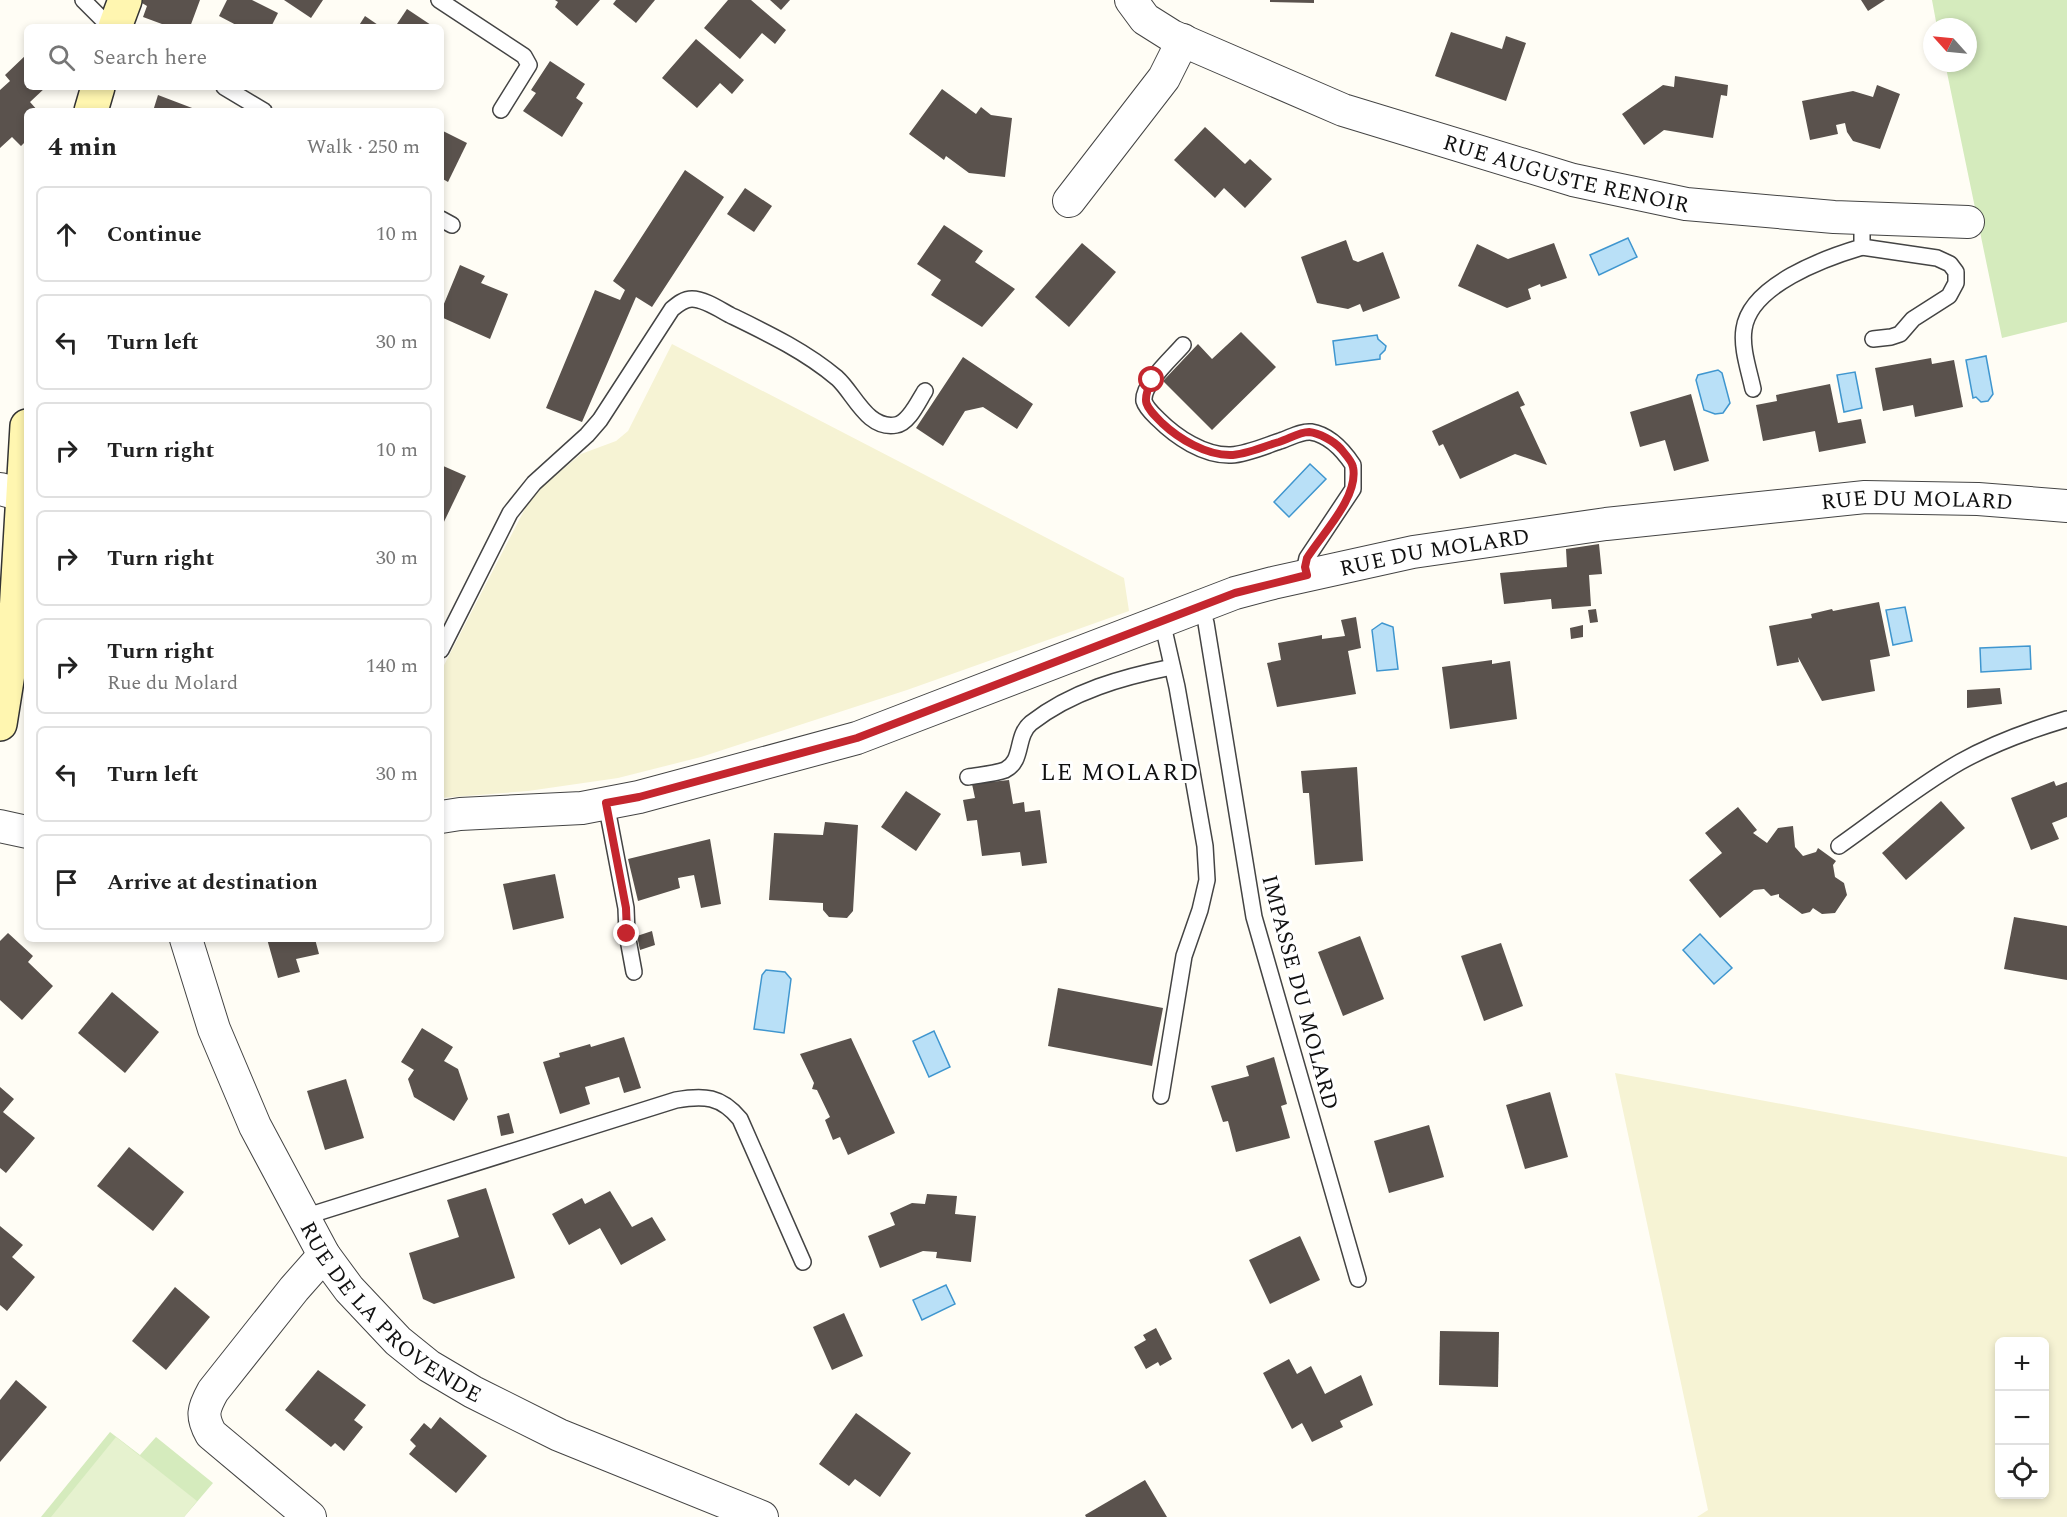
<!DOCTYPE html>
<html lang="en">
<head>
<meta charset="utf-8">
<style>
	body { margin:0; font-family:Spectral,serif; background:#f6f6f6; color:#222 }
	.controls { position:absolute; right:18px; bottom:18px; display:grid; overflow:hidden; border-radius:9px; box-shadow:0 3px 9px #0003 }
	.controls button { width:54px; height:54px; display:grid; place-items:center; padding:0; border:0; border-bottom:2px solid #e0e0e0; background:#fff; color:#222; font:30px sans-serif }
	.compass { position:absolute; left:1923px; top:18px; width:54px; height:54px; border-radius:50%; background:#fff; box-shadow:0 3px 9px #0003; rotate:297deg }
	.stop { position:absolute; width:18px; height:18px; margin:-14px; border:4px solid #c4262e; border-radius:50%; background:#fff }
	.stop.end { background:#c4262e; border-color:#fff; box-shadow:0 2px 6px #0008 }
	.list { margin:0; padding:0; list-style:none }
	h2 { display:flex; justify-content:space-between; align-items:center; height:78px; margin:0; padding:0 24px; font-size:26px }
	h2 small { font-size:20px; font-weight:400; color:#767676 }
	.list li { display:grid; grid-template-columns:39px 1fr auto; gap:18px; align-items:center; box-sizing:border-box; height:96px; margin:0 12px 12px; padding:0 12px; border:2px solid #e0e0e0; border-radius:9px }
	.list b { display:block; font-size:22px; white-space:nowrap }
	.list p { margin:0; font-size:20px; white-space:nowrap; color:#767676 }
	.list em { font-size:20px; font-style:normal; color:#767676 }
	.icon { flex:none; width:33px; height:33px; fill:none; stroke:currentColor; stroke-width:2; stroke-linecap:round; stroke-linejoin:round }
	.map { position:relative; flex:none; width:2067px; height:1517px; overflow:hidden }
	.search { position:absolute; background:#fff; box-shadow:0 3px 9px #0003; left:24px; top:24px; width:420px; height:66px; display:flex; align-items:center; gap:15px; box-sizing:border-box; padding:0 21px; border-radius:9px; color:#767676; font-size:22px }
	.panel { position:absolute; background:#fff; box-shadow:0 3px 9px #0003; left:24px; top:108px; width:420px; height:834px; border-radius:9px }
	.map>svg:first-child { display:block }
</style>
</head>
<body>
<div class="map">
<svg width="2067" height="1517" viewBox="0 0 2067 1517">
	<rect width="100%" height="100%" fill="#fffdf5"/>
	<!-- farmland -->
	<g fill="#f6f3d4" fill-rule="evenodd">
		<polygon points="672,344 1124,578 1129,611 907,690 701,757 618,778 528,791 441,798 441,671 532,495 581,454 616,441 628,431"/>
		<path d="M1615 1073 2067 1157V1517H1697L1708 1510ZM2000 1342H2044V1494H2000Z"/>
	</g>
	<!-- green -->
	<g fill="#d5ebbd">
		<polygon points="1932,0 2067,0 2067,322 2002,338 1945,63 1968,63 1968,27 1937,27"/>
		<polygon points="110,1432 140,1455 156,1437 213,1483 184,1517 41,1517"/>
	</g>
	<!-- pitch -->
	<polygon fill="#e6f2cf" points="116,1437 197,1501 184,1517 51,1517"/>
	<!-- water -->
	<g fill="#b9e0f7" stroke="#3f96cf" stroke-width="1.5">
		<polygon points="1628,238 1637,257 1599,275 1590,255"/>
		<polygon points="1377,335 1378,339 1386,346 1385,350 1380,355 1380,359 1336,365 1333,341"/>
		<polygon points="1986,356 1993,394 1988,401 1981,402 1976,397 1973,398 1966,360"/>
		<polygon points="1718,370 1722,373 1730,403 1723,413 1715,414 1704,410 1696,380 1698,375"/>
		<polygon points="1855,372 1862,408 1844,412 1837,375"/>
		<polygon points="1310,464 1326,479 1289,517 1274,502"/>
		<polygon points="1905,607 1912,641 1893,645 1886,610"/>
		<polygon points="1382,623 1393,627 1398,669 1377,671 1372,630"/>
		<polygon points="2030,646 2031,669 1981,672 1980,648"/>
		<polygon points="1700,934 1732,968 1714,984 1683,950"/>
		<polygon points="766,970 785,972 791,979 784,1033 754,1029 762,975"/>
		<polygon points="934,1031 950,1067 929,1077 913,1041"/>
		<polygon points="946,1285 955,1304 922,1320 913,1300"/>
	</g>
	<!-- building -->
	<g fill="#5a524d">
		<polygon points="143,0 200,0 190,27 170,27 143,17 147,6 142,3"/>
		<polygon points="227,0 252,0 278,13 271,27 240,27 219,16"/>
		<polygon points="284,0 323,0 311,18"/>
		<polygon points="555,0 600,0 577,26 555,7 558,2"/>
		<polygon points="616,0 655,0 636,23 613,4"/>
		<polygon points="728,0 751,0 786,30 775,44 762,33 740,59 704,28"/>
		<polygon points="770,0 790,0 781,10"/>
		<polygon points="1270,0 1314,0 1314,3 1270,2"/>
		<polygon points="1861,0 1885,0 1868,11"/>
		<polygon points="407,9 434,27 395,27"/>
		<polygon points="365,16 381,27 358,27"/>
		<polygon points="1451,32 1502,49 1506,36 1526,43 1506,101 1435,76"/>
		<polygon points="696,39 744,80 732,94 720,83 697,108 662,78"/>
		<polygon points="27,54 27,87 46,87 30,102 38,111 27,111 27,140 21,146 12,137 0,148 0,90 10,81 5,75"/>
		<polygon points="550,61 585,84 576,98 583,103 562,137 523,111 536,93 531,90"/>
		<polygon points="1675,76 1728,85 1727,96 1721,95 1713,138 1664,130 1644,145 1622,114 1663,85 1674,87"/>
		<polygon points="1877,85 1900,94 1880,149 1853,141 1847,132 1845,123 1836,125 1838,134 1810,140 1802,101 1853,91 1873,97"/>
		<polygon points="942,89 976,114 981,107 991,115 1012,118 1005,177 969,173 946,156 944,160 909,134"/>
		<polygon points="158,95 200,111 153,111"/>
		<polygon points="1205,127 1245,164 1250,159 1272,179 1245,208 1224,188 1215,198 1174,160"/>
		<polygon points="441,130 467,143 448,182 441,178"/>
		<polygon points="685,170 724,197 652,307 636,297 582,422 546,408 595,290 620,300 625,290 613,281"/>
		<polygon points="745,188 772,206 754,232 727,214"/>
		<polygon points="944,225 983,251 975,262 1015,289 982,327 931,295 941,280 917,264"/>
		<polygon points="1346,240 1353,260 1358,262 1383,252 1400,298 1363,312 1360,304 1348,309 1317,303 1301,257"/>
		<polygon points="1082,243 1116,272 1069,327 1035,297"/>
		<polygon points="1554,243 1567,278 1541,287 1540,284 1528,289 1531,299 1507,308 1458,286 1477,244 1508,259"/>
		<polygon points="460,265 485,276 481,283 508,294 490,339 441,317 441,311"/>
		<polygon points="1241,332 1276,367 1212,430 1163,381 1198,344 1212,359"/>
		<polygon points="963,357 1033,404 1017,429 983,407 965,411 943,446 916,428"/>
		<polygon points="1931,358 1932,364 1954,360 1963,407 1915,417 1913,405 1883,411 1875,368"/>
		<polygon points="1830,384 1838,423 1861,419 1866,443 1819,452 1815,431 1763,441 1756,405 1777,401 1776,395"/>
		<polygon points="1518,391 1525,405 1520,407 1547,465 1515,454 1460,479 1443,444 1439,446 1432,431"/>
		<polygon points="1691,394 1709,461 1674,471 1665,440 1640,447 1630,412"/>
		<polygon points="441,465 466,476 441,528"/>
		<polygon points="1599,544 1602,574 1589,575 1591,606 1552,609 1551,599 1504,604 1500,573 1567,567 1566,549"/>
		<polygon points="1879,602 1890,656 1870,660 1875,691 1822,701 1798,657 1799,662 1777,666 1769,626 1812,618 1811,614 1832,609 1833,611"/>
		<polygon points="1596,609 1598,622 1590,623 1588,610"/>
		<polygon points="1356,617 1361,648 1348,651 1356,694 1277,707 1267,663 1281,660 1278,643 1322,635 1322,639 1345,636 1341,620"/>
		<polygon points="1583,625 1583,637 1571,639 1570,628"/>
		<polygon points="1492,660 1492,664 1510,661 1517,719 1450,729 1442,667"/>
		<polygon points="2000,688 2002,704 1967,708 1967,690"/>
		<polygon points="1357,767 1363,861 1315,865 1309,793 1303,793 1301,771"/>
		<polygon points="1009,780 1013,804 1024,802 1025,812 1040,810 1047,863 1022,866 1020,852 982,856 977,820 967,821 963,800 975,798 972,784"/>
		<polygon points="2054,781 2056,786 2067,782 2067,817 2052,823 2059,839 2031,850 2011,798"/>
		<polygon points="906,791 941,814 916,851 881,827"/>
		<polygon points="1941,801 1965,828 1906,880 1882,853"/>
		<polygon points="1738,807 1757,830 1753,833 1767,843 1778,828 1793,826 1795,847 1803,856 1816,852 1818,848 1836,861 1833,865 1835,877 1844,883 1847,895 1835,913 1822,914 1813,908 1810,912 1802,914 1779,897 1779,894 1771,896 1764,889 1754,890 1720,918 1689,880 1722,853 1705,833"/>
		<polygon points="825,822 858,825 853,911 847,918 829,917 823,910 823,903 769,900 774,833 823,835"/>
		<polygon points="710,839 721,904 701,908 694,875 678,878 680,888 638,901 628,859"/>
		<polygon points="555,874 564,918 513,930 503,884"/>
		<polygon points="2014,917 2067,926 2067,980 2004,969"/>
		<polygon points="652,931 655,945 640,950 637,936"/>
		<polygon points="8,933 33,956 28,962 53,986 22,1020 0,1000 0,941"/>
		<polygon points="1360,936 1384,999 1343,1016 1318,952"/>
		<polygon points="267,939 315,939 319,954 296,959 300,972 278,978"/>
		<polygon points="1501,943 1523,1006 1484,1021 1461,956"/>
		<polygon points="1058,988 1163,1008 1152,1066 1048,1046"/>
		<polygon points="112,992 159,1032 125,1073 78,1033"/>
		<polygon points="422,1028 453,1047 444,1061 458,1069 468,1099 454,1121 414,1097 408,1079 414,1070 401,1062"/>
		<polygon points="624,1037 641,1088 624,1093 619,1077 585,1087 590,1104 560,1114 543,1062 560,1057 559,1053 590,1044 591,1047"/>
		<polygon points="851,1038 895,1133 848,1155 840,1137 833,1140 825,1120 830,1117 817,1090 812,1089 814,1083 800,1054"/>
		<polygon points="1274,1057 1287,1104 1281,1106 1290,1138 1236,1152 1228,1121 1223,1122 1211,1086 1249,1076 1246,1066"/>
		<polygon points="346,1079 364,1138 325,1150 307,1091"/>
		<polygon points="0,1087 14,1099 3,1112 35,1138 6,1173 0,1168"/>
		<polygon points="1550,1092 1568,1157 1525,1169 1506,1105"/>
		<polygon points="509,1113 514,1133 501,1136 497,1116"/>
		<polygon points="1429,1125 1444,1177 1389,1193 1374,1141"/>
		<polygon points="129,1147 184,1192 153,1231 97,1186"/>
		<polygon points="486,1188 515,1278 434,1304 423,1299 409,1253 459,1237 447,1200"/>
		<polygon points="610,1191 632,1227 652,1217 666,1240 621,1265 600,1228 569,1245 552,1214 582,1198 585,1204"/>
		<polygon points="927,1194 957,1196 955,1214 976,1216 971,1262 936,1258 937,1252 923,1251 880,1268 868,1236 895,1225 890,1213 912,1203 925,1204"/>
		<polygon points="0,1226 23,1245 12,1257 35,1277 7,1311 0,1305"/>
		<polygon points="1300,1236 1320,1280 1270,1304 1249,1260"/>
		<polygon points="175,1287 210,1317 166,1370 132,1341"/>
		<polygon points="844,1313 863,1356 832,1370 813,1327"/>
		<polygon points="1156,1328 1172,1359 1160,1366 1158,1362 1146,1369 1134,1347 1146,1340 1143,1335"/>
		<polygon points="1440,1331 1499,1332 1498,1387 1439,1385"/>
		<polygon points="1289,1359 1297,1374 1311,1366 1325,1394 1361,1375 1373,1405 1340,1421 1343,1427 1312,1442 1302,1423 1292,1429 1263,1373"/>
		<polygon points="318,1370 366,1405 354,1420 363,1427 344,1451 335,1443 331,1447 285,1410"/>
		<polygon points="16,1380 47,1407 0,1462 0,1400"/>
		<polygon points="856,1413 911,1453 880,1497 855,1479 849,1486 819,1464"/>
		<polygon points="440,1417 487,1456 456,1493 409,1454 416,1446 410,1440 424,1423 431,1429"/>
		<polygon points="1145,1480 1167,1517 1086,1517 1085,1515"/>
	</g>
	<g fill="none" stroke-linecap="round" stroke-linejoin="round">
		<!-- lane casing -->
		<g stroke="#444" stroke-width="18">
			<g id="lane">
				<polyline points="83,0 104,21 119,27"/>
				<polyline points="439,0 524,56 529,65 501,110"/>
				<polyline points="224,87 264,111"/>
				<polyline points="441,219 452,225"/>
				<polyline points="1862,247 1937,258 1950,264 1956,272 1956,283 1949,296 1913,319 1900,334 1891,337 1873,339"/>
				<path d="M1183 345C1173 357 1142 384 1144 401 1146 408 1153 414 1158 419 1176 437 1204 456 1231 455 1247 454 1265 446 1280 441 1290 438 1300 431 1311 432 1330 435 1343 450 1353 465V489L1307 558 1305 567 1307 575"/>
				<path d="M1753 389C1749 370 1741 348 1744 329 1750 285 1825 258 1862 247V218"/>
				<polyline points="1201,606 1206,623 1254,917 1358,1279"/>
				<path d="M441 650 510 513 534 483 587 435 600 420 672 309C678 304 684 299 692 299 704 299 719 309 730 315 767 333 805 351 837 378 854 393 867 430 896 425 909 423 918 402 925 391"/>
				<path d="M968 777C979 775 994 774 1005 770 1024 761 1015 736 1031 723 1072 691 1123 677 1172 667"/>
				<polyline points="606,803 626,908 627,934 634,972"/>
				<path d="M1839 846C1879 818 1918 786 1960 762 1994 743 2030 730 2067 719"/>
				<polyline points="1161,1096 1184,956 1200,910 1207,880 1205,846 1177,687 1162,621"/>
				<path d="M304 1217 676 1100C704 1095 721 1096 740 1119L803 1262"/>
			</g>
		</g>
		<!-- street casing -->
		<g stroke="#444" stroke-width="34">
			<g id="street">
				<path id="s1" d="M1131 0 1145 19 1172 36 1343 110 1573 180 1686 204 1834 217 1968 222"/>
				<polyline points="1069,201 1164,78 1183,40"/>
				<polyline points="0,489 22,495"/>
				<path id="s2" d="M441 817 460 814 582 808 639 797 857 738 1235 593 1273 583 1413 552 1606 524 1865 497 1978 499 2067 506"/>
				<polyline points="0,826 27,832"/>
				<path id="s3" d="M186 939 214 1029 255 1126 324 1255 349 1289 398 1341 429 1366 473 1392 559 1435 762 1517"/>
				<path d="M310 1517 211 1434C201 1416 203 1409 213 1391L294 1289 324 1255"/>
			</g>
		</g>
		<!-- secondary casing -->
		<g stroke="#333" stroke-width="36">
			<g id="secondary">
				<polyline points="115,27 125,0"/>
				<polyline points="91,111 98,87"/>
				<polyline points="0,724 15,630 27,426"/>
			</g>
		</g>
		<!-- lane -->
		<use href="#lane" stroke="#fff" stroke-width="15"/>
		<!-- street -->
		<use href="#street" stroke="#fff" stroke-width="32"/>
		<!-- secondary -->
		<use href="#secondary" stroke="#fff6b0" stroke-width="33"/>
	</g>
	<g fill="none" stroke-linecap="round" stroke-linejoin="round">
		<!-- route -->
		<path stroke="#c4262e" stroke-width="8" d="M627 934 626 908 606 803 639 797 857 738 1235 593 1307 575 1305 567 1307 558C1322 534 1359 497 1353 467 1352 461 1345 454 1341 449 1334 441 1319 433 1309 432 1299 432 1289 439 1279 442 1264 446 1246 455 1230 455 1206 455 1179 439 1162 423 1145 406 1141 402 1152 380"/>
	</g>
	<g text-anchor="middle" stroke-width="6" stroke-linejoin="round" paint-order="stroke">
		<!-- street labels -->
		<g font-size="22" fill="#111" stroke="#fff">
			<text dy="8" stroke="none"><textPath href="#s1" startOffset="474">RUE AUGUSTE RENOIR</textPath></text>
			<text dy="8" stroke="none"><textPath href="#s2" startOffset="1520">RUE DU MOLARD</textPath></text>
			<text dy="8" stroke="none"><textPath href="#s2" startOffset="1034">RUE DU MOLARD</textPath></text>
			<text transform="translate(1301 992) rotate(75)" y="8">IMPASSE DU MOLARD</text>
			<text dy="8" stroke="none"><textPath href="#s3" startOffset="434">RUE DE LA PROVENDE</textPath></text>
		</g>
		<!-- neighbourhood labels -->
		<g font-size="24" letter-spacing="1.5" fill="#111" stroke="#fff">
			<text x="1120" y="780">LE MOLARD</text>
		</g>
	</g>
</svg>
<div class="controls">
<button>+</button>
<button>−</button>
<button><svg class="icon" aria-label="locate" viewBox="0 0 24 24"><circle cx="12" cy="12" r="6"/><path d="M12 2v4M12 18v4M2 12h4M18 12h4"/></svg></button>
</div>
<svg class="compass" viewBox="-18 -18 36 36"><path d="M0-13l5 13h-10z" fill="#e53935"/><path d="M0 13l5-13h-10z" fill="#767676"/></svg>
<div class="stop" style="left:1152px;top:380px"></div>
<div class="stop end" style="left:627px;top:934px"></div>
<div class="search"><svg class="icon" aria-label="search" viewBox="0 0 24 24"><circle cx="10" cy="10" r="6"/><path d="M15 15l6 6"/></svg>Search here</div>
<section class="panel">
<h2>4 min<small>Walk · 250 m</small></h2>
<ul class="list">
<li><svg class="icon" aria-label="ahead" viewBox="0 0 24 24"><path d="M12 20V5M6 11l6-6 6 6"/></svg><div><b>Continue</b></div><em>10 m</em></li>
<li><svg class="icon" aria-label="left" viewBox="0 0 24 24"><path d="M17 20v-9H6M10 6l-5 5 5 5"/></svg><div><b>Turn left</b></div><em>30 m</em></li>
<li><svg class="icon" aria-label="right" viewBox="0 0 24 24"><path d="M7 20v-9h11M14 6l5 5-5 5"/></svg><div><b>Turn right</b></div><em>10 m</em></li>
<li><svg class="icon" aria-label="right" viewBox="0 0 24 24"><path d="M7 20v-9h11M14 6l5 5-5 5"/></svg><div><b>Turn right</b></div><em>30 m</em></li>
<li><svg class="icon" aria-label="right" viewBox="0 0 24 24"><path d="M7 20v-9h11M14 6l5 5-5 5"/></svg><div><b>Turn right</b><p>Rue du Molard</p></div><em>140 m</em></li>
<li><svg class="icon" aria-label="left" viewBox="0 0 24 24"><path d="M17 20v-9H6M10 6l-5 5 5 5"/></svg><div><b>Turn left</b></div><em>30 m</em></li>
<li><svg class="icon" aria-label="arrive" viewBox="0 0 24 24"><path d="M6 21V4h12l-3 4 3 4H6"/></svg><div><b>Arrive at destination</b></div></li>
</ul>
</section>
</div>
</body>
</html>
